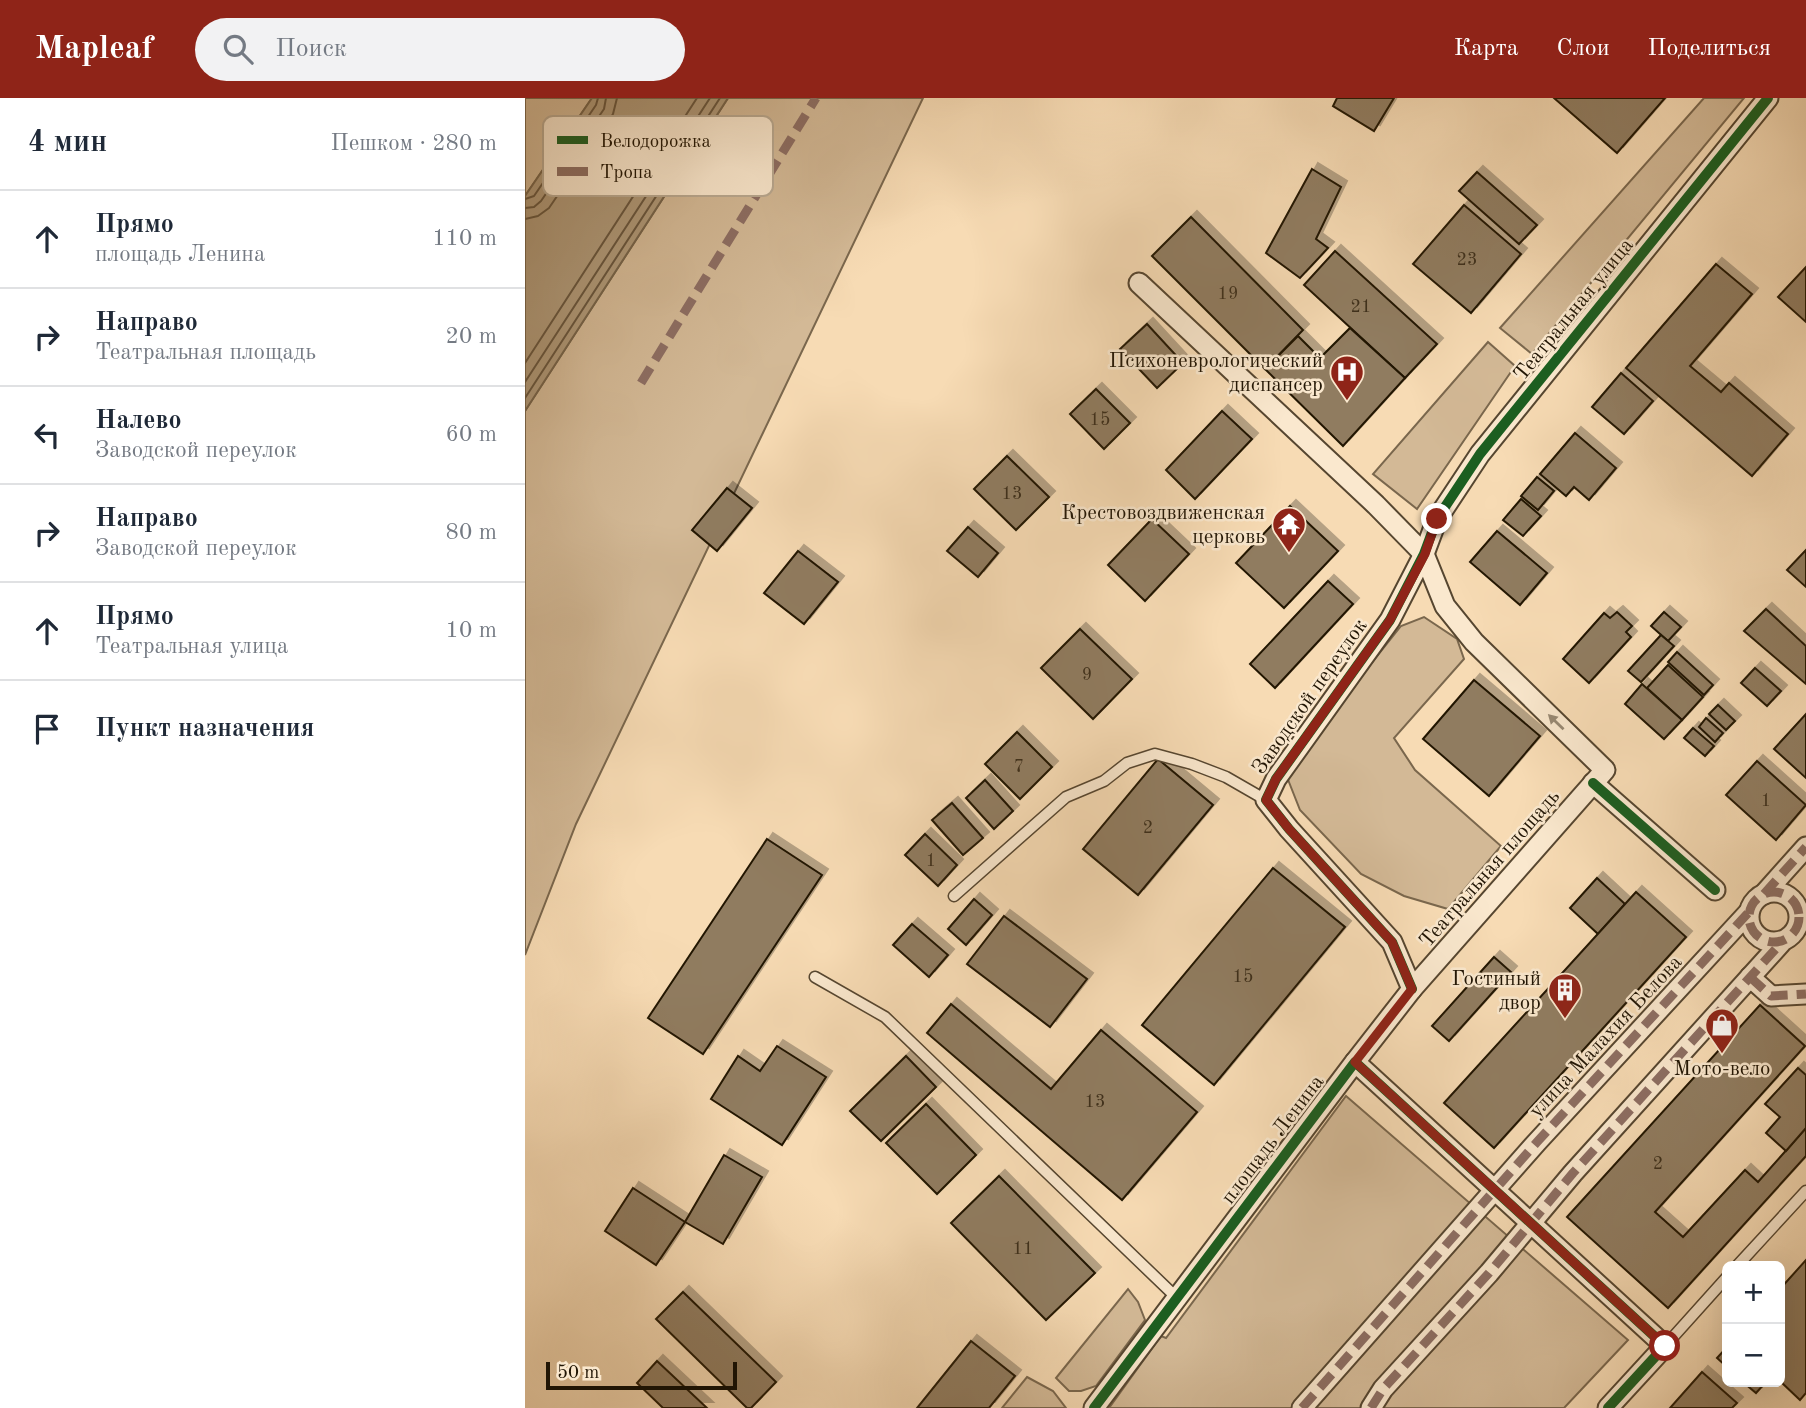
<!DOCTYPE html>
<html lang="ru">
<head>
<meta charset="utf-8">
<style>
	body { margin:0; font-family:"Old Standard TT",serif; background:#f2f2f3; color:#1f2937 }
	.controls { position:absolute; right:21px; bottom:21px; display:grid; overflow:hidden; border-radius:10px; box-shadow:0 7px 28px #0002 }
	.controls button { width:63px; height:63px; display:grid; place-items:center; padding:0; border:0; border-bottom:2px solid #e0e1e3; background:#fff; color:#1f2937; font:35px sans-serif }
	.scale { position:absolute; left:21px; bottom:18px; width:191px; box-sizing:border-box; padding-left:7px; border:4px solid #211504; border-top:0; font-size:19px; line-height:24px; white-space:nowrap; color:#211504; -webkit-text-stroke:5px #fae8ce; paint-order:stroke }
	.stop { position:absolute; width:21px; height:21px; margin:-16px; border:5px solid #8f2418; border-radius:50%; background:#fff }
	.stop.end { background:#8f2418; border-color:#fff; box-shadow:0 2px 7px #0008 }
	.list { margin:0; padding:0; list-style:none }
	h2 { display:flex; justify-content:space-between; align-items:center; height:91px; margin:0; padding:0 28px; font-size:30px }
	h2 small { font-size:23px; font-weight:400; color:#747a83 }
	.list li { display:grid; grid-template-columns:46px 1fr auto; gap:21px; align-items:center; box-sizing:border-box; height:98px; padding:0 28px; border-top:2px solid #e0e1e3 }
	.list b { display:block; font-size:26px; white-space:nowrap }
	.list p { margin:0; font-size:23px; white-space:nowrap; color:#747a83 }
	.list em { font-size:23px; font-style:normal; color:#747a83 }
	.icon { flex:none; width:38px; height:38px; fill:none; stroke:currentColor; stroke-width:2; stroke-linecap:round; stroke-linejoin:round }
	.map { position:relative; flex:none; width:1281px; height:1310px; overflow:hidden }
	header { display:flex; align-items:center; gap:42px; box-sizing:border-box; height:98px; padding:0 35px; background:#8f2418; color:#fff }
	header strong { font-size:33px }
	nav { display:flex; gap:38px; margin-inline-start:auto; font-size:24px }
	.search { width:490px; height:63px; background:#f2f2f3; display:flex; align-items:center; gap:18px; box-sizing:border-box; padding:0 24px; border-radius:38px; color:#747a83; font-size:26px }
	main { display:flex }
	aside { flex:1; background:#fff }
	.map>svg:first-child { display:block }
</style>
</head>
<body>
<header>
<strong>Mapleaf</strong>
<div class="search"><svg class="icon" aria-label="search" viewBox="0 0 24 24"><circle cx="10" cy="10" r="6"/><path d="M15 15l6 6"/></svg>Поиск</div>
<nav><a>Карта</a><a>Слои</a><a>Поделиться</a></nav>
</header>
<main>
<aside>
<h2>4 мин<small>Пешком · 280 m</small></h2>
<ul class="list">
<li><svg class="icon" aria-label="ahead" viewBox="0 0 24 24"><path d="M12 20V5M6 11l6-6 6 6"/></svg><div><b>Прямо</b><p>площадь Ленина</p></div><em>110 m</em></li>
<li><svg class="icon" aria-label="right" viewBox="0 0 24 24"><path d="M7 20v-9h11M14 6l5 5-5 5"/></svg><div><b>Направо</b><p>Театральная площадь</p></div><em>20 m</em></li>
<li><svg class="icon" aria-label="left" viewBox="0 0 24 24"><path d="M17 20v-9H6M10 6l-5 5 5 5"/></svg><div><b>Налево</b><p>Заводской переулок</p></div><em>60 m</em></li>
<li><svg class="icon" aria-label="right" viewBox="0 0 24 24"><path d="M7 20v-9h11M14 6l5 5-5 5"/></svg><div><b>Направо</b><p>Заводской переулок</p></div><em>80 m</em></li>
<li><svg class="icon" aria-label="ahead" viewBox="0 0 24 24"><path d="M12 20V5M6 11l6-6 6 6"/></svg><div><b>Прямо</b><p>Театральная улица</p></div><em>10 m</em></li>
<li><svg class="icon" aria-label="arrive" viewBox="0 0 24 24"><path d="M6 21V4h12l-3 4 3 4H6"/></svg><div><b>Пункт назначения</b></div></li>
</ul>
</aside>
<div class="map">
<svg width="1281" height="1310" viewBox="0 0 1281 1310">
	<defs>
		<filter id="shadow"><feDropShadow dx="6" dy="-6" stdDeviation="0" flood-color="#0004"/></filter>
	</defs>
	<rect width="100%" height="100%" fill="#f7dbb4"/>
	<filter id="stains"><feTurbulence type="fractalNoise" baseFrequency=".00286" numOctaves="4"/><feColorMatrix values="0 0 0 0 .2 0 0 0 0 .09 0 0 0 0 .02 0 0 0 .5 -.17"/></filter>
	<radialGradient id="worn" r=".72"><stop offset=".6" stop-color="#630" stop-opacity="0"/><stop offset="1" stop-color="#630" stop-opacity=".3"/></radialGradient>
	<!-- green -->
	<g fill="#d3b996" stroke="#7a674d" stroke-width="2">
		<polygon points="0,0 67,0 0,98"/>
		<polygon points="203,0 398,0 51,726 0,857 0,313"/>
		<polygon points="1179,0 1219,0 1007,256 975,230"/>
		<polygon points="963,244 990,268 892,411 848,376"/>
		<polygon points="899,519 932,541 939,561 869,640 890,672 976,748 923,811 879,798 836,776 775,712 760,674 876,528"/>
		<polygon points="821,998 1103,1242 1039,1310 584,1310 636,1238 641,1240"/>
		<polygon points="603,1191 613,1204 620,1222 571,1288 556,1293 544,1293 531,1280"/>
		<polygon points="502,1279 528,1293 541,1310 477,1310"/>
	</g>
	<!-- water -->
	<polygon fill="#ae9878" stroke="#76644a" stroke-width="2" points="67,0 203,0 0,313 0,98"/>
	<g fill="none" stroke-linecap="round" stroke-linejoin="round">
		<!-- shore -->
		<g stroke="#68563e" stroke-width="2">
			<polyline points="0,101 9,98 71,7 73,0"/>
			<polyline points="0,110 9,109 16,103 79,11 81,0"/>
			<polyline points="0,121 13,118 24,110 88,16 92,0"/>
			<polyline points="0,265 172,0"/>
			<polyline points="0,284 185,0"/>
			<polyline points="0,300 195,0"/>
		</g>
	</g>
	<!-- building -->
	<g fill="#907c60" stroke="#211504" stroke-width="2" filter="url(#shadow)">
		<polygon points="812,0 869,0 849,33 808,8"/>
		<polygon points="1029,0 1140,0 1092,55"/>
		<polygon points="787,71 816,89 791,141 803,150 775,180 741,155"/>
		<polygon points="952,74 1012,127 994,146 934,93"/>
		<polygon points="939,107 996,156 946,215 888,166"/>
		<polygon points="666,119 778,232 740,271 627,158"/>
		<polygon points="810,153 912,246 880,280 779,187"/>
		<polygon points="1191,166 1227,196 1165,268 1196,294 1204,285 1263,336 1227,378 1101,270"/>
		<polygon points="1281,169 1281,224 1253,199"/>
		<polygon points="622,226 658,265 632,290 595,251"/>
		<polygon points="825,230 880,280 818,348 740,271 773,238 795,260"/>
		<polygon points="1096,275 1128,303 1099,336 1067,309"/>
		<polygon points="571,291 605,325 579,351 545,316"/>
		<polygon points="697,313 727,341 670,401 641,372"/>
		<polygon points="1050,335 1091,370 1064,402 1049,389 1041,398 1015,376"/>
		<polygon points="482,358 524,399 491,432 449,391"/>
		<polygon points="1012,379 1029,393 1013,412 996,398"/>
		<polygon points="202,390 227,410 192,453 167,432"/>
		<polygon points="996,401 1016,418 998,438 978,422"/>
		<polygon points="765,408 813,453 759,510 711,465"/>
		<polygon points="627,421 664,456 620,503 583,467"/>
		<polygon points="443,429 473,455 453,479 422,453"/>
		<polygon points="972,433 1022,475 995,507 945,464"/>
		<polygon points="1281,452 1281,489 1262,472"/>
		<polygon points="273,453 313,484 279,526 239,495"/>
		<polygon points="803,483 828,506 750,590 725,566"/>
		<polygon points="1241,511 1281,548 1281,586 1219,533"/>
		<polygon points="1092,514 1107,528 1101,534 1106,539 1064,585 1038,561 1079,515 1085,520"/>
		<polygon points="1139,514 1156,529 1143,543 1126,528"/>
		<polygon points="555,531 607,581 568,621 516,570"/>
		<polygon points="1136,537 1149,548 1116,584 1103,573"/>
		<polygon points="1152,554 1188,587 1179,597 1143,564"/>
		<polygon points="1143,567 1178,599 1157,622 1122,590"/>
		<polygon points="1230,570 1256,593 1242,608 1216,585"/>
		<polygon points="949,582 1015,638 964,698 898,641"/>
		<polygon points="1117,586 1157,622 1139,641 1100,606"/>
		<polygon points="1193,607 1210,623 1201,632 1184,616"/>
		<polygon points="1281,616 1281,680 1249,651"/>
		<polygon points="1181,620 1198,635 1190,644 1174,629"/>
		<polygon points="1168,630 1189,648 1180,658 1159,640"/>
		<polygon points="492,634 527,669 495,701 460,666"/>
		<polygon points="633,661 688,707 613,797 558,751"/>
		<polygon points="1232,663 1281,707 1251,742 1201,697"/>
		<polygon points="460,682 488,713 469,731 441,700"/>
		<polygon points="427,705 458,740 438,757 407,722"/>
		<polygon points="400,736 432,767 413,788 380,757"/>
		<polygon points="242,741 297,777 178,956 123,920"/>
		<polygon points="748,770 820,829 689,987 617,927"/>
		<polygon points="1072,780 1100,806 1073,836 1045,810"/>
		<polygon points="1111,794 1161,839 969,1050 919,1005"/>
		<polygon points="449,801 467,817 441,847 423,831"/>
		<polygon points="479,818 562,881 525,929 442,866"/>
		<polygon points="387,826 423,857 404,879 368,847"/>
		<polygon points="969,859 986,874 924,943 907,928"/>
		<polygon points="426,906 526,991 576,932 672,1014 597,1102 402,935"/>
		<polygon points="1235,907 1280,948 1130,1114 1158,1139 1220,1072 1233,1084 1281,1030 1281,1058 1143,1210 1042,1119"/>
		<polygon points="252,948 301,979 257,1047 186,1001 213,958 235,973"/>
		<polygon points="381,958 411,989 356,1043 325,1013"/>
		<polygon points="1273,970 1281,977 1281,1030 1261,1053 1241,1035 1255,1019 1240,1006"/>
		<polygon points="401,1006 451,1057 412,1096 361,1045"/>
		<polygon points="199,1057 237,1079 198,1146 160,1124"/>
		<polygon points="474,1078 570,1175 521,1222 426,1125"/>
		<polygon points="108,1090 160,1124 131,1167 80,1133"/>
		<polygon points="1281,1162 1281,1295 1275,1302 1255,1283 1255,1191"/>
		<polygon points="158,1194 251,1284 226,1310 222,1310 131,1221"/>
		<polygon points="446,1243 490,1278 464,1310 392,1310"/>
		<polygon points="1202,1249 1202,1269 1192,1260"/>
		<polygon points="132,1263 182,1310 138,1310 112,1285"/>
		<polygon points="1177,1274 1212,1305 1207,1310 1145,1310"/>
		<polygon points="1218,1284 1241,1284 1231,1295"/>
	</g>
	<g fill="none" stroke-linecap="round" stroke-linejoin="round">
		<!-- lane casing -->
		<g stroke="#564630" stroke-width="13">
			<g id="lane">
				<polyline points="429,798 541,699 579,683 602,665 630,656 667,666 701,679 741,702"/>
				<polyline points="290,879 360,919 652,1200"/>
				<polyline points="1212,1168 1281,1093"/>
				<polyline points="1140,1248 1202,1179"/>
			</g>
		</g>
		<!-- street casing -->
		<g stroke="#564630" stroke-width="23">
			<g id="street">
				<polyline points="614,185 851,407 899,456 920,508 949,544 1080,672 887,891 830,964"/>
				<polyline points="1068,685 1190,792"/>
				<circle cx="1249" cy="819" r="25"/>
				<polyline points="1239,796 1281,749"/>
				<polyline points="1225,879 1246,898 1281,896"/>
				<polyline points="887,891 867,844 764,731 741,702 751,681 865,522 899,456 912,421 955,356 1243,0"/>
				<polyline points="569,1310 830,964 1140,1248 1083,1310"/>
				<polyline points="777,1310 1012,1044 1224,814"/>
				<polyline points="846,1310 858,1291 964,1175 1048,1075 1256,845"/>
			</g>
		</g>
		<!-- lane -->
		<use href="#lane" stroke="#fae8ce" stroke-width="10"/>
		<!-- street -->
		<use href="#street" stroke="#fae8ce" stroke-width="19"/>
		<!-- quiet -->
		<g stroke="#8d6e63" stroke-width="9" stroke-dasharray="18 9" stroke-linecap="butt">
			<polyline points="116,285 291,0"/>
			<circle cx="1249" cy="819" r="25"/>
			<polyline points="1239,796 1281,749"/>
			<polyline points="1225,879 1246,898 1281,896"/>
			<polyline points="777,1310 1012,1044 1224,814"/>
			<polyline points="846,1310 858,1291 964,1175 1048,1075 1256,845"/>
		</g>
		<!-- cycleway casing -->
		<g stroke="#fae8ce" stroke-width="15">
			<g id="cycleway">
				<polyline points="1068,685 1190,792"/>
				<polyline points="887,891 867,844 764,731 741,702 751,681 865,522 899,456 912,421 955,356 1243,0"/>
				<polyline points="569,1310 830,964 1140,1248 1083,1310"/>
			</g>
		</g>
		<!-- cycleway -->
		<use href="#cycleway" stroke="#1b5e20" stroke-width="10"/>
	</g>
	<!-- one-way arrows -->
	<defs><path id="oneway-solid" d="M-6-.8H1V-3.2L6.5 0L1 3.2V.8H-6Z" transform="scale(1.75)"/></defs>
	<use fill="#988973" href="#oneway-solid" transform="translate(1031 624) rotate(-136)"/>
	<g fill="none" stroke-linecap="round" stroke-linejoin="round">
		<!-- route -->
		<polyline stroke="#8f2418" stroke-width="9" points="912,421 900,456 865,522 751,681 741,702 764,731 867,844 887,891 830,964 1140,1248"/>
	</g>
	<!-- icons -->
	<defs>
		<g id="hospital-pin" transform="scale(1.75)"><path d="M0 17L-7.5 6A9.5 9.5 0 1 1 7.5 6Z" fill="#8f2418" stroke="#fae8ce"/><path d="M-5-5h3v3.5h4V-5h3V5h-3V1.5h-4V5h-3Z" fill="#fff"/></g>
		<g id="temple-pin" transform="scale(1.75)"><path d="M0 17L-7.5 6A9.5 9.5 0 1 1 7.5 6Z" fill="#8f2418" stroke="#fae8ce"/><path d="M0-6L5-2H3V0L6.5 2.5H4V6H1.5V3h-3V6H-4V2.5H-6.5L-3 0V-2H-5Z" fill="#fff"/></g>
		<g id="building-pin" transform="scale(1.75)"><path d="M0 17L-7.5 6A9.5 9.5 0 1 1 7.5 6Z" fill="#8f2418" stroke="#fae8ce"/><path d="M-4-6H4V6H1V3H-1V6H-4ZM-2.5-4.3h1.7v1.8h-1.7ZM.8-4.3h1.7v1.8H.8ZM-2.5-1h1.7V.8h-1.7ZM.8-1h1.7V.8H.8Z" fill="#fff"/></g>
		<g id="shop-pin" transform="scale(1.75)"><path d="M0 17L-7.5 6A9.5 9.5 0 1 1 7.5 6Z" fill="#8f2418" stroke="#fae8ce"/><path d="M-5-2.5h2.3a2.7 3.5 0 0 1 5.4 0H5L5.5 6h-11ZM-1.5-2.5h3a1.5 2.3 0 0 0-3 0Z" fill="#fff"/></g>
	</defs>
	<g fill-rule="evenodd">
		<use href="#hospital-pin" x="822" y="274"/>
		<use href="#temple-pin" x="764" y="426"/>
		<use href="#building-pin" x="1040" y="892"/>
		<use href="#shop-pin" x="1197" y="927"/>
	</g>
	<g text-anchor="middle" stroke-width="5" stroke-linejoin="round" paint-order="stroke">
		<!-- number labels -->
		<g font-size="18" fill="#3d2f1b">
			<text x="942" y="167">23</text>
			<text x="703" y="201">19</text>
			<text x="836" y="214">21</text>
			<text x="575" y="327">15</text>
			<text x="487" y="401">13</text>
			<text x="562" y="582">9</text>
			<text x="494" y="674">7</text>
			<text x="1241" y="708">1</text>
			<text x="623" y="735">2</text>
			<text x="406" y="768">1</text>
			<text x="718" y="884">15</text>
			<text x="570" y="1009">13</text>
			<text x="1133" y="1071">2</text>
			<text x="498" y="1156">11</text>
		</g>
		<!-- street labels -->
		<g font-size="21" fill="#211504" stroke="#fae8ce">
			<text transform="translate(1048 211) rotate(-51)" y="7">Театральная улица</text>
			<text transform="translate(784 598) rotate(-55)" y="7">Заводской переулок</text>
			<text transform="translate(964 770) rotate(-49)" y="7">Театральная площадь</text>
			<text transform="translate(1080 938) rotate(-47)" y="7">улица Малахия Белова</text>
			<text transform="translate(747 1041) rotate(-53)" y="7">площадь Ленина</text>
		</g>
		<!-- poi labels -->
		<g font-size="21" fill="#211504" stroke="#fae8ce" text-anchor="end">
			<text x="798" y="269">Психоневрологический<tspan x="798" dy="24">диспансер</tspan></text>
			<text x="740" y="421">Крестовоздвиженская<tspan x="740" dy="24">церковь</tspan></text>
			<text x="1016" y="887">Гостиный<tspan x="1016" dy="24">двор</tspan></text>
			<text x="1197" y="977" text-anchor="middle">Мото-вело</text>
		</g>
	</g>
	<!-- legend -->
	<rect x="18" y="18" width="230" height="80" rx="10" fill="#fae8ce" stroke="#b9a991" stroke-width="2"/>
	<rect x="32" y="38" width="31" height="8" fill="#1b5e20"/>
	<rect x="32" y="69" width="31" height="9" fill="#8d6e63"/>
	<g font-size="19" fill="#211504">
		<text x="75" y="49">Велодорожка</text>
		<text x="75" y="80">Тропа</text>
	</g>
	<rect width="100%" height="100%" filter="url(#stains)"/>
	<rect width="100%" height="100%" fill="url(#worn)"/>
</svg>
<div class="controls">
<button>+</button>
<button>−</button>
</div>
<div class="scale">50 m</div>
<div class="stop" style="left:1140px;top:1248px"></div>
<div class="stop end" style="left:912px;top:421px"></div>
</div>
</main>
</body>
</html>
